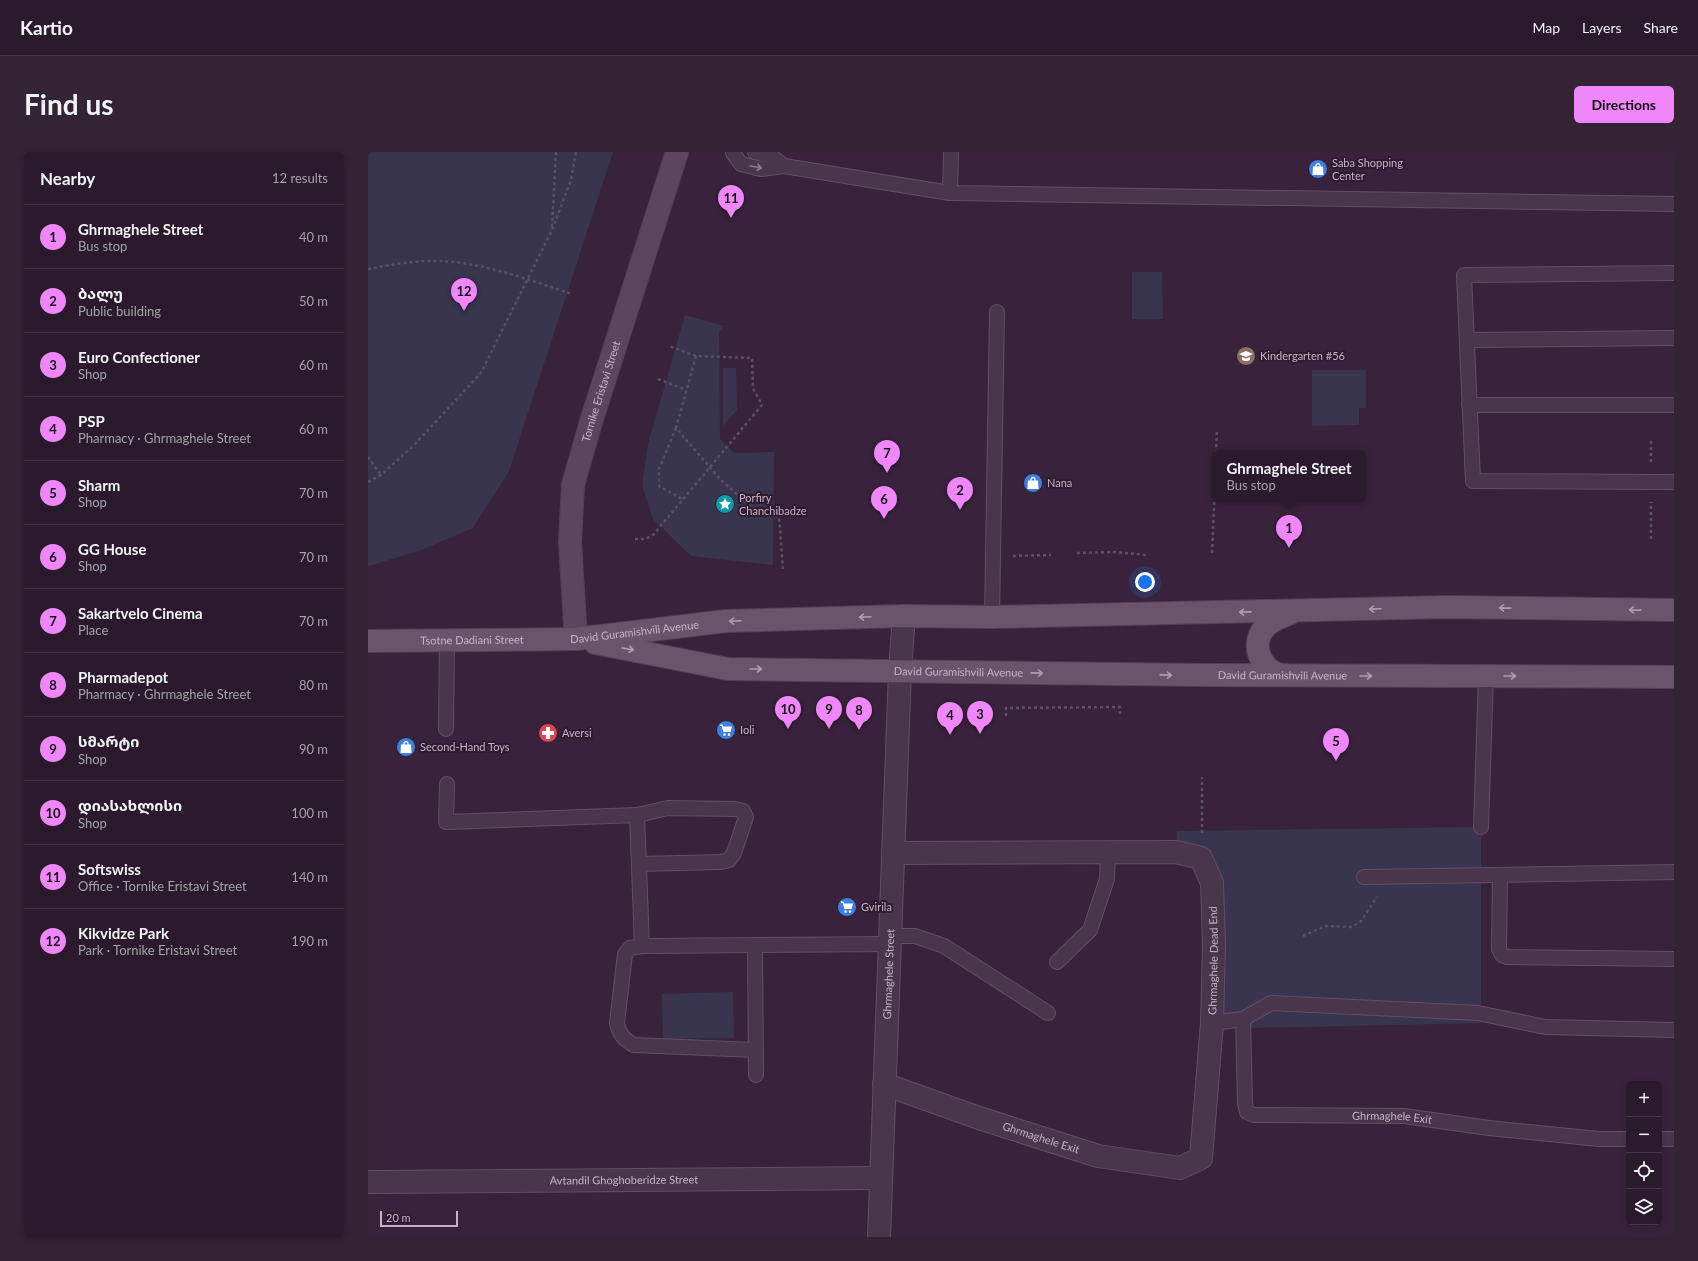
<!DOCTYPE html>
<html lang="en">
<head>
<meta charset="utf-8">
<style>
	body { margin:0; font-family:Lato,"Noto Sans Georgian",sans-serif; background:#332335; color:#f1f3f6 }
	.controls { position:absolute; right:12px; bottom:12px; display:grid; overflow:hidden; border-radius:6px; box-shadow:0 2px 6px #0003 }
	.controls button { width:36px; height:36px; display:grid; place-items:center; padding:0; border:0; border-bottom:1px solid #473849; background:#2b1a2d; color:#f1f3f6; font:20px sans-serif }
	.scale { position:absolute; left:12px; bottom:10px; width:78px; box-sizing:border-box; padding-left:4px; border:2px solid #c6b2c8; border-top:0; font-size:11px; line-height:14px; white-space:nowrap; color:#c6b2c8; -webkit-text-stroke:3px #2f1c31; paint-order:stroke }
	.you { position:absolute; left:777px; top:430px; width:14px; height:14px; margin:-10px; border:3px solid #fff; border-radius:50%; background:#1a73e8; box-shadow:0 0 0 6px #1a73e833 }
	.badge { display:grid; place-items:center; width:26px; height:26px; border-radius:50%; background:#ef86f9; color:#111; font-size:13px; font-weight:700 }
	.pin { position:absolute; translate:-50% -33px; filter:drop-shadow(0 1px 2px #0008) }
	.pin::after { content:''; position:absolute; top:21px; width:14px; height:12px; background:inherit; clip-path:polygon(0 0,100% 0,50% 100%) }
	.popup { position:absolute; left:844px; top:298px; width:154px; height:52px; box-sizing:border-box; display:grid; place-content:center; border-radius:6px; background:#2b1a2d; filter:drop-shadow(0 1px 3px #0005); font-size:13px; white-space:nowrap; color:#a6a1aa }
	.popup b { font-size:15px; color:#f1f3f6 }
	.popup::after { content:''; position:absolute; left:50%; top:100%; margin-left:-8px; border:8px solid transparent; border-top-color:#2b1a2d }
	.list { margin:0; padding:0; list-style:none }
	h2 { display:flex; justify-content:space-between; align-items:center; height:52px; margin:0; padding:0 16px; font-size:17px }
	h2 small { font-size:13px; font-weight:400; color:#a6a1aa }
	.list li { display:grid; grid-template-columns:26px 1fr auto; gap:12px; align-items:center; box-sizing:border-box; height:64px; padding:0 16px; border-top:1px solid #473849 }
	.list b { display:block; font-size:15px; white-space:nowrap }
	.list p { margin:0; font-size:13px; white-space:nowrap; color:#a6a1aa }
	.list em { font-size:13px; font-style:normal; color:#a6a1aa }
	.icon { flex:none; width:22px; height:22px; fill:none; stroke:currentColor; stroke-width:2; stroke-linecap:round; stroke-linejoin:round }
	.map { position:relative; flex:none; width:1306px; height:1085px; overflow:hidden; border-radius:6px }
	header { display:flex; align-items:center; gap:24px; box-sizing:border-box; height:56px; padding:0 20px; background:#2b1a2d; border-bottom:1px solid #473849 }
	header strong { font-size:19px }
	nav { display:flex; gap:22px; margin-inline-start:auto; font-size:14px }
	.intro { display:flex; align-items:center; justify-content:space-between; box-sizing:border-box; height:96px; padding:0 24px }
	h1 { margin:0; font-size:28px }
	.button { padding:10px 18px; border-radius:6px; background:#ef86f9; color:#111; font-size:14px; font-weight:700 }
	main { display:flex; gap:24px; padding:0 24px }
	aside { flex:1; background:#2b1a2d; border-radius:6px; box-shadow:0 2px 6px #0003 }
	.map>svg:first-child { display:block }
</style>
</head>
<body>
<header>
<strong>Kartio</strong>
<nav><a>Map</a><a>Layers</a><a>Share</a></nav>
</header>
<div class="intro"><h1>Find us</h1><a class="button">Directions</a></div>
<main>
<aside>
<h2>Nearby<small>12 results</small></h2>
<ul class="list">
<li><span class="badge">1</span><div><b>Ghrmaghele Street</b><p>Bus stop</p></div><em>40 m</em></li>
<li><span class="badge">2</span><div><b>ბალუ</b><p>Public building</p></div><em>50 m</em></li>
<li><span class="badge">3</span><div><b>Euro Confectioner</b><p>Shop</p></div><em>60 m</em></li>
<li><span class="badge">4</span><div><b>PSP</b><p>Pharmacy · Ghrmaghele Street</p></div><em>60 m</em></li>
<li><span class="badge">5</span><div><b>Sharm</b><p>Shop</p></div><em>70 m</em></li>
<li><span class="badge">6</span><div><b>GG House</b><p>Shop</p></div><em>70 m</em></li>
<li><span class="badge">7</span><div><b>Sakartvelo Cinema</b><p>Place</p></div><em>70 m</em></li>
<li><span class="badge">8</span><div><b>Pharmadepot</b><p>Pharmacy · Ghrmaghele Street</p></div><em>80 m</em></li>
<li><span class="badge">9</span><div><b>სმარტი</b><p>Shop</p></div><em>90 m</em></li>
<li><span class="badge">10</span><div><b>დიასახლისი</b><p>Shop</p></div><em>100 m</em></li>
<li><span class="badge">11</span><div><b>Softswiss</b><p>Office · Tornike Eristavi Street</p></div><em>140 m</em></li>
<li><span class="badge">12</span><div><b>Kikvidze Park</b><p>Park · Tornike Eristavi Street</p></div><em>190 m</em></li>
</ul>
</aside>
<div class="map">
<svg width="1306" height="1085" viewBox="0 0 1306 1085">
	<rect width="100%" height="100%" fill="#39233c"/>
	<!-- green -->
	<g fill="#39354e">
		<polygon points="0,0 245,0 141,319 105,376 51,399 0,414"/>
		<polygon points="764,120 794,120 795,167 764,167"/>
		<polygon points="317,163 356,174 351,180 352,287 366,301 406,300 405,413 323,404 285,367 274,333 280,292"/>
		<polygon points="355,216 368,216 369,258 355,274"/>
		<polygon points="944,218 998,218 998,256 991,256 991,273 944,274"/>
		<polygon points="1113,675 1113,871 841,877 841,790 832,722 808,700 809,679"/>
		<polygon points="365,840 366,886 295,887 294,842"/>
	</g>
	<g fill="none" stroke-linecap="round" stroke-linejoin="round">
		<!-- lane casing -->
		<g stroke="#624f64" stroke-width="16">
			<g id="lane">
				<polyline points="387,0 403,4 416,14"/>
				<polyline points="365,1 373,12 393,17 416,14 582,41 1306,52"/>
				<polyline points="582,41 583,0"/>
				<polyline points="1306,121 1096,123 1105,329 1306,330"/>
				<polyline points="1099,188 1306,186"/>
				<polyline points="1101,253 1306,253"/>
				<polyline points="624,465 629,160"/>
				<polyline points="78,577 79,488"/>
				<polyline points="79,632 78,670 269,663 274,794 521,792"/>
				<polyline points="269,663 300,656 367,657 375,659 378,665 366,701 361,708 353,710 271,712"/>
				<polyline points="1113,675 1118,524"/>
				<polyline points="1132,723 1131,797 1134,803 1139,805 1306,807"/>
				<polyline points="996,725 1306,720"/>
				<polyline points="522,784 547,784 576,794 680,861"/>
				<path d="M274 794 262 796 257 802 249 871C251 882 256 888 266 893L387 898"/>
				<polyline points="387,794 388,923"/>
				<polyline points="689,810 722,778 739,727 740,701"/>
				<path id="s1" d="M875 867 877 951 879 960 886 963 1036 964 1121 976 1231 987H1261"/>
				<polyline points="844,871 875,867 903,851 1110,861 1177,875 1306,878"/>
				<polyline points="1291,987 1306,987"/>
			</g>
		</g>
		<!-- street casing -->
		<g stroke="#624f64" stroke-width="24">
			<g id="street">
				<path id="s2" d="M516 932 611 966 730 1004 812 1016 833 1006 844 871 846 792 844 731 833 706 808 700 525 701"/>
				<path id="s3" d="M0 1030 513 1026"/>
				<path id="s4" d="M511 1085 532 518 536 464"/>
			</g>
		</g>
		<!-- secondary casing -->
		<g stroke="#534055" stroke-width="24">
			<g id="secondary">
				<path id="s5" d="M208 487 202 390 205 333 223 270 309 0"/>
			</g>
		</g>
		<!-- primary casing -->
		<g stroke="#534055" stroke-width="24">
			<g id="primary">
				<path id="s6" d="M0 489 208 487 358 469 536 464 624 465 1079 455 1306 458"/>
				<path id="s7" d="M227 491 360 517 836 523 1306 525"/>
				<path d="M917 523C897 522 882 498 894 479 900 469 913 465 923 461"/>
			</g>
		</g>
		<!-- path -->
		<g stroke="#5a5067" stroke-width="2.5" stroke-dasharray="3 3" stroke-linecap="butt">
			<polyline points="184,75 188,0"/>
			<path d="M0 117C21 113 43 109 64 109 109 108 161 128 204 142"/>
			<polyline points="328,204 308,276 352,327 390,361 411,365 415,417"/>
			<polyline points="290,227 318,238"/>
			<polyline points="308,276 291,317 291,334 314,347"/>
			<polyline points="1283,289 1283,311"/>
			<polyline points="848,301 849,278"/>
			<polyline points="0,305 13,323"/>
			<polyline points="0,330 13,323 45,294 113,221 184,78 203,28 208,0"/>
			<polyline points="267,387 277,387 285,383 394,253 385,236 384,206 328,204 301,194"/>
			<polyline points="1283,387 1283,350"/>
			<polyline points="709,401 746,400 779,403"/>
			<polyline points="844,401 847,333"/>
			<polyline points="645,404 683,403"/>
			<polyline points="638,564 638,556 752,555 752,564"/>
			<polyline points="834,681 834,625"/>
			<polyline points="935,784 958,774 984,775 993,769 1009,745"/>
		</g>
		<!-- lane -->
		<use href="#lane" stroke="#4a364c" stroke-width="14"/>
		<!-- street -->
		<use href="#street" stroke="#4a364c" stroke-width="22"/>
		<!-- secondary -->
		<use href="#secondary" stroke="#5d445f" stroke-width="22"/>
		<!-- primary -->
		<use href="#primary" stroke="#69546c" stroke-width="22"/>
	</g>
	<!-- one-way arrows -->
	<defs><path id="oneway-shaft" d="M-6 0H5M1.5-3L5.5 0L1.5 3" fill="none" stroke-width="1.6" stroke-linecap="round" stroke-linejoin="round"/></defs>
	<use stroke="#8e7a90" href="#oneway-shaft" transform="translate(388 15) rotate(12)"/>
	<g stroke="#af9ab1">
		<use href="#oneway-shaft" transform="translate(1137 456) rotate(-179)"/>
		<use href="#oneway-shaft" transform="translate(1007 457) rotate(178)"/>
		<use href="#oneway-shaft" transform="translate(1267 458) rotate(-179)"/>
		<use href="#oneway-shaft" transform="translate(877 460) rotate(179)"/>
		<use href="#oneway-shaft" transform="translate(497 465) rotate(178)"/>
		<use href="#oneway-shaft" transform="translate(367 469) rotate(178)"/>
		<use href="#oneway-shaft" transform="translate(260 497) rotate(11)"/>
		<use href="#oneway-shaft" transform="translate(388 517)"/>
		<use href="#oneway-shaft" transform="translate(669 521) rotate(1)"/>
		<use href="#oneway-shaft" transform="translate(798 523) rotate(1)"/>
		<use href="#oneway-shaft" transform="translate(998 524)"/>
		<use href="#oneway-shaft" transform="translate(1142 524)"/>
	</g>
	<!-- icons -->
	<defs>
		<g id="shop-disc" transform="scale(1)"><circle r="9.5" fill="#3f7fe0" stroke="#2f1c31"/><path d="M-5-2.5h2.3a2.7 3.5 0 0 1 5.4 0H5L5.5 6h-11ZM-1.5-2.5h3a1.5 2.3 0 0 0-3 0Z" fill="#fff"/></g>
		<g id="school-disc" transform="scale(1)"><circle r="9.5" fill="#8d6e63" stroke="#2f1c31"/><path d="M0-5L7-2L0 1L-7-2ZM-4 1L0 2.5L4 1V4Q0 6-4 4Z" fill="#fff"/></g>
		<g id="sight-disc" transform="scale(1)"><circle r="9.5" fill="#0f9aa8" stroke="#2f1c31"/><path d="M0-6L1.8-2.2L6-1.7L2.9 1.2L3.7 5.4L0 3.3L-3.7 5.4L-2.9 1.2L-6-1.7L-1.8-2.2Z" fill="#fff"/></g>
		<g id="supermarket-disc" transform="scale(1)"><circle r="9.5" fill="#3f7fe0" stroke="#2f1c31"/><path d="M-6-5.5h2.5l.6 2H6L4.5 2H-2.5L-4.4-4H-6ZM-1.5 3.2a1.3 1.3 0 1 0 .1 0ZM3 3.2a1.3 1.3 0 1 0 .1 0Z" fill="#fff"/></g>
		<g id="pharmacy-disc" transform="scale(1)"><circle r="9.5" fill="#e0444e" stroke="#2f1c31"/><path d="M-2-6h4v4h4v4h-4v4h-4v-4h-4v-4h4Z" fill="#fff"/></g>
	</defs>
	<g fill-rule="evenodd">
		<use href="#shop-disc" x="950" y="17"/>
		<use href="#school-disc" x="878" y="204"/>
		<use href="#shop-disc" x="665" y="331"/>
		<use href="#sight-disc" x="357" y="352"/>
		<use href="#supermarket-disc" x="358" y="578"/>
		<use href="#pharmacy-disc" x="180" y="581"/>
		<use href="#shop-disc" x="38" y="595"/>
		<use href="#supermarket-disc" x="479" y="755"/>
	</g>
	<g text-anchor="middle" stroke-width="4" stroke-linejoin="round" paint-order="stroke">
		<!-- poi labels -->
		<g font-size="11" fill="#c6b2c8" stroke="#2f1c31" text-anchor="start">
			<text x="964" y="15">Saba Shopping<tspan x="964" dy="13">Center</tspan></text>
			<text x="892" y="208">Kindergarten #56</text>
			<text x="679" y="335">Nana</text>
			<text x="371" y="350">Porfiry<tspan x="371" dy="13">Chanchibadze</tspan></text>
			<text x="372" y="582">Ioli</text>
			<text x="194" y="585">Aversi</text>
			<text x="52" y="599">Second-Hand Toys</text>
			<text x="493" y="759">Gvirila</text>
		</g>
		<!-- street labels -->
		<g font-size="11" fill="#c6b2c8" stroke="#2f1c31">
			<text dy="4" stroke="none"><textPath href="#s5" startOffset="252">Tornike Eristavi Street</textPath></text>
			<text dy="4" stroke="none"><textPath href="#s6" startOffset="267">David Guramishvili Avenue</textPath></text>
			<text dy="4" stroke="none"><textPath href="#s6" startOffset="104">Tsotne Dadiani Street</textPath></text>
			<text dy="4" stroke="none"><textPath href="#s7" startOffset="366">David Guramishvili Avenue</textPath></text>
			<text dy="4" stroke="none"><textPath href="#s7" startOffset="690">David Guramishvili Avenue</textPath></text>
			<text dy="4" stroke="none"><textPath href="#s2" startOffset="530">Ghrmaghele Dead End</textPath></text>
			<text dy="4" stroke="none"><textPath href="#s4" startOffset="263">Ghrmaghele Street</textPath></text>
			<text dy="4" stroke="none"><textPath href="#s1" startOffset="239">Ghrmaghele Exit</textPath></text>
			<text dy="4" stroke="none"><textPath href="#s2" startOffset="166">Ghrmaghele Exit</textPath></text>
			<text dy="4" stroke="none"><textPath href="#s3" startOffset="256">Avtandil Ghoghoberidze Street</textPath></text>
		</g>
	</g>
</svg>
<div class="controls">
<button>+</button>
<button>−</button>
<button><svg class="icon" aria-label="locate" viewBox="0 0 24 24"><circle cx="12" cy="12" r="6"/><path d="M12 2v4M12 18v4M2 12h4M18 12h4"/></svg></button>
<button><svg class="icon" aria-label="layers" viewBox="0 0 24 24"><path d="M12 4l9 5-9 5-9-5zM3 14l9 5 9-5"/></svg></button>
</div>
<div class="scale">20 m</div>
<div class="you"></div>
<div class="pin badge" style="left:921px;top:396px">1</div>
<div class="popup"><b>Ghrmaghele Street</b>Bus stop</div>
<div class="pin badge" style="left:592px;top:358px">2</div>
<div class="pin badge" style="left:612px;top:582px">3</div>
<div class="pin badge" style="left:582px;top:583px">4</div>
<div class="pin badge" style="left:968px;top:609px">5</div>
<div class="pin badge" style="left:516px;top:367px">6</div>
<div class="pin badge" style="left:519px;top:321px">7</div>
<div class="pin badge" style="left:491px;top:578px">8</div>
<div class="pin badge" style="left:461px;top:577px">9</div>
<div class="pin badge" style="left:420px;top:577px">10</div>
<div class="pin badge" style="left:363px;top:66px">11</div>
<div class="pin badge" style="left:96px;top:159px">12</div>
</div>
</main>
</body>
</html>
